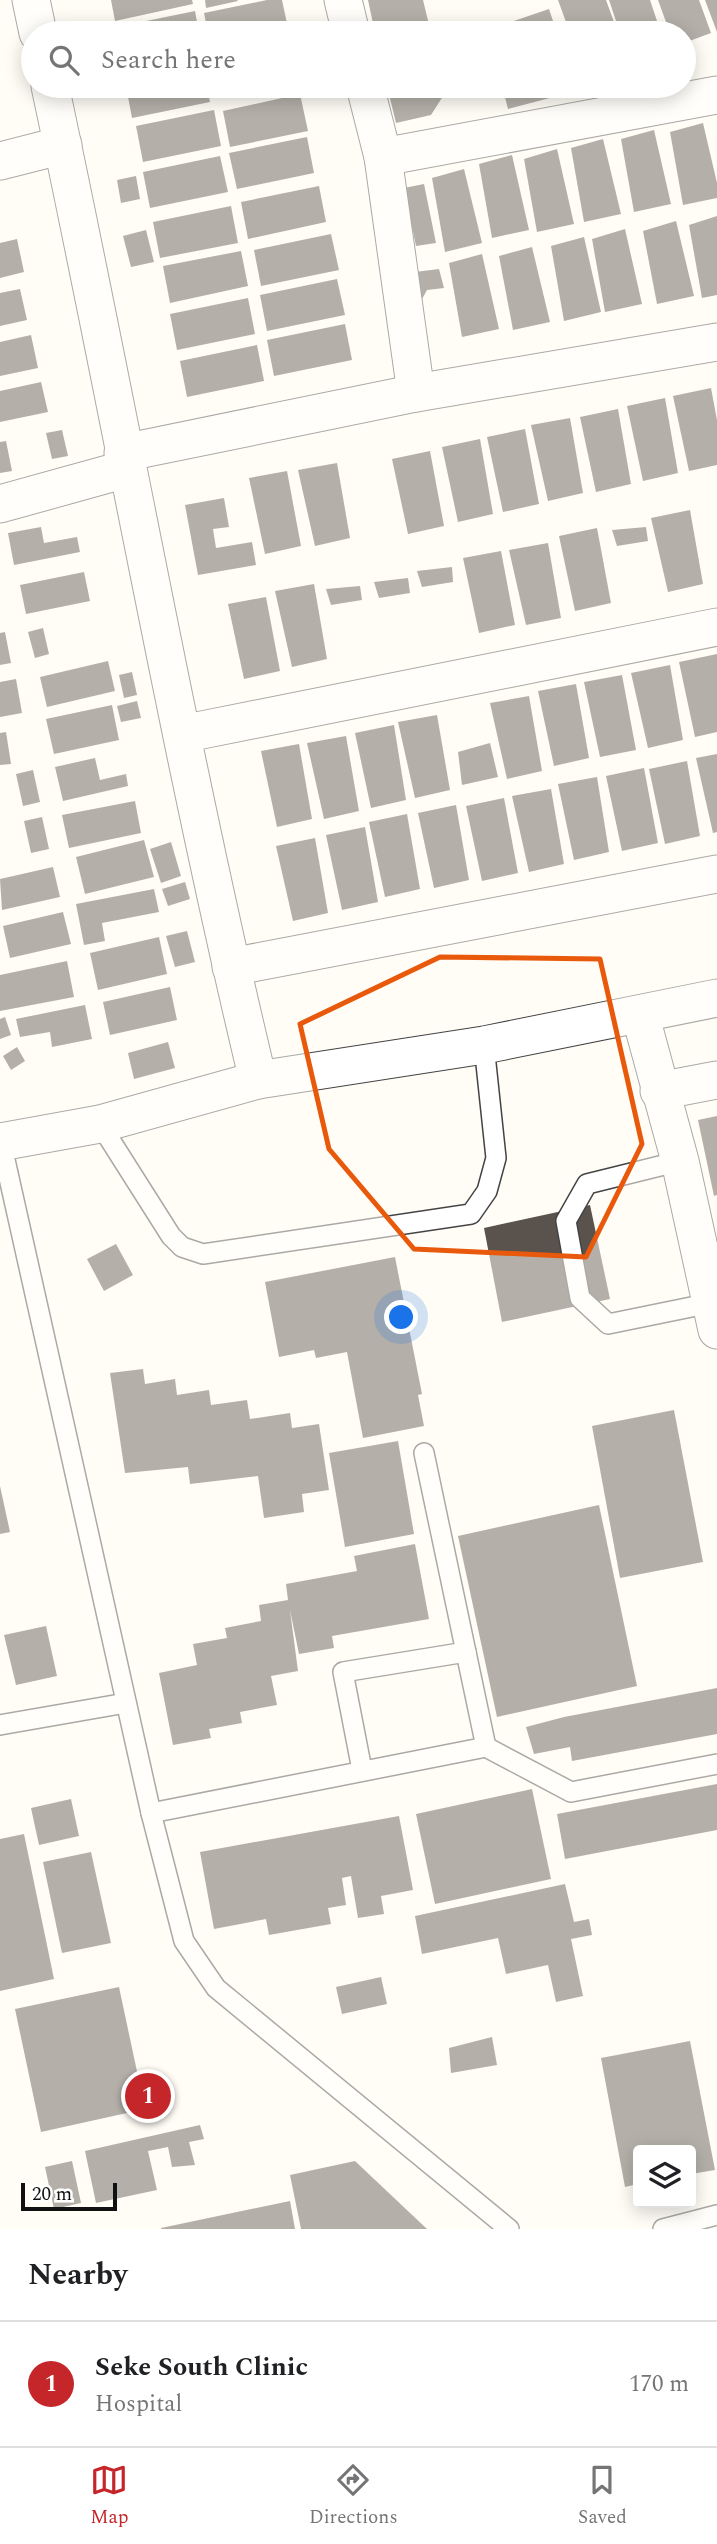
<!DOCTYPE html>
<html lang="en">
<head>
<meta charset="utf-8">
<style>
	body { margin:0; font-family:Spectral,serif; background:#f2f2f2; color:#202124 }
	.controls { position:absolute; right:21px; bottom:21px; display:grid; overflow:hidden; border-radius:7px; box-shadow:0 4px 18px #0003 }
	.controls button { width:63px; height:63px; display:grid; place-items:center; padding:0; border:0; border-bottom:2px solid #e0e0e0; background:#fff; color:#202124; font:35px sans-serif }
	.scale { position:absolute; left:21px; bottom:18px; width:96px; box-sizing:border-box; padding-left:7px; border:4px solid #111; border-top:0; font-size:19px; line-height:24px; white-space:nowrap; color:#111; -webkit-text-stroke:5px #fff; paint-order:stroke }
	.you { position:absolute; left:402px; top:1318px; width:24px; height:24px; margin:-18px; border:5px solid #fff; border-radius:50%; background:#1a73e8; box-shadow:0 0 0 10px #1a73e833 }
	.badge { display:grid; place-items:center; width:46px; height:46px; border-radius:50%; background:#c4262a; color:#fff; font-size:23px; font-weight:700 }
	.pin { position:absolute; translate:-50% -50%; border:4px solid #fff; box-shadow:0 2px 7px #0006 }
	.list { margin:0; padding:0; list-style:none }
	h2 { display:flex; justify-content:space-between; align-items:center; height:91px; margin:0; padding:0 28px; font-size:30px }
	h2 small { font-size:23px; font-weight:400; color:#757577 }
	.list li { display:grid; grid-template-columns:46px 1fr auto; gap:21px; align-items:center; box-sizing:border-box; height:126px; padding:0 28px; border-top:2px solid #e0e0e0 }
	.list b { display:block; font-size:26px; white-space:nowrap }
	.list p { margin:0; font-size:23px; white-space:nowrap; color:#757577 }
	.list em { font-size:23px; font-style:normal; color:#757577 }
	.icon { flex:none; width:38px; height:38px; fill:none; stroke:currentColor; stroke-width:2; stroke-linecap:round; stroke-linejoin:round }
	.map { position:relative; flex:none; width:717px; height:2229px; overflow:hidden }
	.search { position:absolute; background:#fff; box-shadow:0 4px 18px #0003; left:21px; right:21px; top:21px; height:77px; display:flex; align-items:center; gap:18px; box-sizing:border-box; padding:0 24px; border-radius:38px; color:#757577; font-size:26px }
	.sheet { height:217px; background:#fff }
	nav { display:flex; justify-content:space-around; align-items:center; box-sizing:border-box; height:98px; border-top:2px solid #e0e0e0; background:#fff; font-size:19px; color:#757577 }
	nav a { display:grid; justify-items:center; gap:4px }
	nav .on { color:#c4262a }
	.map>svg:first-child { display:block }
</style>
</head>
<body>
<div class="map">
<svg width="717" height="2229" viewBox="0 0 717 2229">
	<rect width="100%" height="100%" fill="#fffdf5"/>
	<!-- building -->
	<g fill="#5a524d">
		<polygon points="111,0 192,0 193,4 115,21"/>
		<polygon points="205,0 237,0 238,1 206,8"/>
		<polygon points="267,0 282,0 289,33 208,33 204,13"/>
		<polygon points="368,0 423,0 431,33 375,33"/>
		<polygon points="558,0 606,0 618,33 570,33"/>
		<polygon points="609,0 650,0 661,33 620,33"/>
		<polygon points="658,0 699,0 711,33 684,43 684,33 670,33"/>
		<polygon points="705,0 717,0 717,32"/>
		<polygon points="549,9 557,33 507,33 502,25"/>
		<polygon points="195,11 199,33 118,33 117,27"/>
		<polygon points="126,86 207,86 210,102 132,118"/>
		<polygon points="387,86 443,86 445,93 431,115 396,123"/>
		<polygon points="502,86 574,86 576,91 508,109"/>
		<polygon points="300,94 308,131 230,147 223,111"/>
		<polygon points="214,110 221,146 143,162 136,126"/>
		<polygon points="703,123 717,183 717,198 683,205 670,132"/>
		<polygon points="654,130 671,204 634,212 621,139"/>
		<polygon points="307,137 314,173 237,189 229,153"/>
		<polygon points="603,139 621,214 584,222 571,148"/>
		<polygon points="557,149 574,224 537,232 524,159"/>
		<polygon points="512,155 529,230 492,238 479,164"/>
		<polygon points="220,156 228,192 150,208 143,172"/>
		<polygon points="464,169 482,243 445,252 432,178"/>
		<polygon points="136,176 140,199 121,203 117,180"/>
		<polygon points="424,184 436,243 416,246 404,188"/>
		<polygon points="319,186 326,222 248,239 241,202"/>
		<polygon points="231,206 238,243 160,258 153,222"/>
		<polygon points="717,216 717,295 702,298 689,225"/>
		<polygon points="676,221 694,296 657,304 643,231"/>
		<polygon points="625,229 642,304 605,312 592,239"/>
		<polygon points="146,230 154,262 131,267 123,236"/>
		<polygon points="331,234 339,270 261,286 254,250"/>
		<polygon points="584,237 601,312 564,321 551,246"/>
		<polygon points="17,239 24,272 0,278 0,243"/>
		<polygon points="532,247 550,322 513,330 499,256"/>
		<polygon points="241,251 248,286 170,303 163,266"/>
		<polygon points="482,254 499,329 462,337 449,263"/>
		<polygon points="439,269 444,288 427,290 421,301 415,272"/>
		<polygon points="337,279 345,315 267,331 260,295"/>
		<polygon points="20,289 27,320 0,326 0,293"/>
		<polygon points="248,298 255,334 177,350 170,314"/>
		<polygon points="345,324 352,360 274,376 267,340"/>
		<polygon points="31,335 38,368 0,376 0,342"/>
		<polygon points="257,345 264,381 187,397 180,361"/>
		<polygon points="41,382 48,412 0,422 0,391"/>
		<polygon points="711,388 717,420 717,465 689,471 673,396"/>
		<polygon points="665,398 678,473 643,481 627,406"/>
		<polygon points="618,409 631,484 596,492 580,417"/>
		<polygon points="570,418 583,493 548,501 531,425"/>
		<polygon points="525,429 539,504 503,512 487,437"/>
		<polygon points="62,430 68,456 52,459 46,433"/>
		<polygon points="480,439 493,514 458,522 442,447"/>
		<polygon points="6,441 12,471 0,473 0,442"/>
		<polygon points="430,451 444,526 408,534 392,459"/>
		<polygon points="337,463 350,538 315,546 298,470"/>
		<polygon points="287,471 301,546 265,554 249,478"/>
		<polygon points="224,498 229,527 213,529 216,548 252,542 256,565 198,575 185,505"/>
		<polygon points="690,510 703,584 668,592 651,518"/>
		<polygon points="41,527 44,543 77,537 80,552 14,565 8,533"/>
		<polygon points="646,527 648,541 617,546 612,530"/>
		<polygon points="597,528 611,603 575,611 559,536"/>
		<polygon points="548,543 561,618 526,625 509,550"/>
		<polygon points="501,551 515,625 479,633 463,558"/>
		<polygon points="452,567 453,582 422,587 417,571"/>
		<polygon points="84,572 90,601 26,614 20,585"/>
		<polygon points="408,578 410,593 379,598 374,582"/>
		<polygon points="314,584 327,659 292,667 275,591"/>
		<polygon points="360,586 362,600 331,605 326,589"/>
		<polygon points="266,597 280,671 244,679 228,604"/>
		<polygon points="43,628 49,654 35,658 28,632"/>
		<polygon points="5,632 11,663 0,665 0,633"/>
		<polygon points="717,654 717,732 695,737 679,662"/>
		<polygon points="108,661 115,691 47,707 40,677"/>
		<polygon points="670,665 683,740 648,748 631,673"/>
		<polygon points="132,672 137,695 124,698 119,675"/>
		<polygon points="622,675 636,750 600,757 584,682"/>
		<polygon points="16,679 22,713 0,717 0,682"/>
		<polygon points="576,684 589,758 554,766 538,691"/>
		<polygon points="529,696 542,771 507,779 490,703"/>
		<polygon points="137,701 141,718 121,722 117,706"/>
		<polygon points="112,705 119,740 54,754 46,719"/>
		<polygon points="437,715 450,790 415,798 398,722"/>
		<polygon points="394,725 406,800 371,808 355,733"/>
		<polygon points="6,732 11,764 0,765 0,733"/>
		<polygon points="346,736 359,811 324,819 307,743"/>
		<polygon points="490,743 498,777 462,785 458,752"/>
		<polygon points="299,744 312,819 277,827 261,751"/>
		<polygon points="717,754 717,832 713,833 696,758"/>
		<polygon points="95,758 100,780 126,774 128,786 63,801 55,767"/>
		<polygon points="687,761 700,836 665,844 649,769"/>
		<polygon points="644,768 658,843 622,851 606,776"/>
		<polygon points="33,770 40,802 23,806 16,774"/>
		<polygon points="597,777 609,852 574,860 558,784"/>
		<polygon points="551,789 564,864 529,872 512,796"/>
		<polygon points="504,798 518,873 482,881 466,806"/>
		<polygon points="135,801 141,833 69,848 62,815"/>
		<polygon points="456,805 469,880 434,888 418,813"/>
		<polygon points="407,814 420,889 385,897 369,822"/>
		<polygon points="42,817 49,849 31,853 24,821"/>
		<polygon points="365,827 378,902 342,910 326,835"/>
		<polygon points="315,838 328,913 293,921 276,846"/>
		<polygon points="144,840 154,877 85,894 76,857"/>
		<polygon points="171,842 181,876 161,883 150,849"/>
		<polygon points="53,867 60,897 2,910 0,879"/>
		<polygon points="185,882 190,899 168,906 162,889"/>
		<polygon points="154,889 159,912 102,923 105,941 84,945 76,904"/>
		<polygon points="63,912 71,944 10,958 3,926"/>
		<polygon points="187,931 195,962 175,967 166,936"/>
		<polygon points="159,937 167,974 98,990 90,953"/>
		<polygon points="67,961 74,997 0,1011 0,975"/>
		<polygon points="170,987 177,1020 110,1035 103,1002"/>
		<polygon points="85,1005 92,1039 52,1047 50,1032 20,1037 16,1019"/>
		<polygon points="5,1017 11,1035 0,1039 0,1019"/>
		<polygon points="168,1042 175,1068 134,1079 128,1053"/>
		<polygon points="17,1047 25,1061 11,1070 3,1056"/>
		<polygon points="717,1116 717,1195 714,1196 698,1120"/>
		<polygon points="590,1205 610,1299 502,1322 484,1228"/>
		<polygon points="116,1244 133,1275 104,1291 87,1259"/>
		<polygon points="395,1257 422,1394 418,1395 424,1426 363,1438 347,1352 316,1358 314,1350 279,1357 265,1282"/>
		<polygon points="143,1369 145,1384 175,1379 177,1395 209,1390 211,1405 247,1400 250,1419 290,1413 292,1428 319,1424 329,1490 302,1494 304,1512 264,1518 258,1476 190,1484 188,1467 125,1473 110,1373"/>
		<polygon points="674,1410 703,1562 620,1578 592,1426"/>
		<polygon points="398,1441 414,1534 345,1547 329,1453"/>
		<polygon points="0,1486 10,1532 0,1534"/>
		<polygon points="599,1505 637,1686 497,1717 458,1536"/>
		<polygon points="415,1544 429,1619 332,1636 334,1648 299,1654 290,1610 298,1671 271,1676 277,1705 240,1712 242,1723 209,1729 211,1738 173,1745 159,1673 197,1665 193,1644 227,1638 225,1628 261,1621 259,1605 288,1600 286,1584 357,1571 354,1556"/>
		<polygon points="46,1626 57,1676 16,1685 4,1635"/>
		<polygon points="717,1688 717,1734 572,1761 570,1747 534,1754 526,1727 564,1717"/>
		<polygon points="717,1784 717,1830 565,1859 557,1814"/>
		<polygon points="532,1789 551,1879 435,1904 416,1814"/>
		<polygon points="71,1799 79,1836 39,1845 31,1808"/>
		<polygon points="399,1816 413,1890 381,1896 384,1914 358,1918 351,1876 342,1878 346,1905 328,1908 331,1924 269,1935 266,1919 214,1929 200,1852"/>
		<polygon points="24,1834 54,1979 0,1991 0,1839"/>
		<polygon points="91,1852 111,1943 62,1953 43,1862"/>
		<polygon points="565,1884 574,1922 589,1919 592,1935 571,1939 583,1996 556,2002 548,1965 506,1974 498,1938 422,1954 415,1916"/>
		<polygon points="381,1977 387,2004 342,2014 336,1987"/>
		<polygon points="119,1987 145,2109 41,2132 15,2009"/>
		<polygon points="492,2037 497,2065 451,2073 449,2048"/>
		<polygon points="690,2041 715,2170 691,2174 691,2150 638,2150 638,2184 625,2187 601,2058"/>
		<polygon points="200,2125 204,2139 189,2142 195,2165 172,2167 168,2147 148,2151 157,2190 96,2203 85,2151"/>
		<polygon points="72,2161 81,2203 54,2209 45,2167"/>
		<polygon points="355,2161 427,2229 301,2229 290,2175"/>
		<polygon points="290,2201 295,2229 161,2229 161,2228"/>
	</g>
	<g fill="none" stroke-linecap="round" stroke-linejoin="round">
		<!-- service casing -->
		<g stroke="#444" stroke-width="22">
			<g id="service">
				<polyline points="100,1124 171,1236 182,1247 203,1254 471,1214 487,1191 496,1158 484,1045"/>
				<polyline points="1,1142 151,1813 184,1941 216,1988 509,2229"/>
				<polyline points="680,1161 587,1184 566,1221 580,1298 608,1324 711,1303"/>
				<polyline points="0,1725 126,1703"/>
				<polyline points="486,1747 571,1792 717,1764"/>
				<polyline points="362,1770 343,1672 466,1652"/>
				<polyline points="151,1813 486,1747 424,1453"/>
				<polyline points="663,2229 717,2215"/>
			</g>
		</g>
		<!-- minor casing -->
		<g stroke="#444" stroke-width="39">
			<g id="minor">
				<polyline points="31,0 38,33"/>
				<polyline points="343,0 351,33"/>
				<path d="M50 86C121 417 179 751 258 1080"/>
				<polyline points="365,86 383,157 416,393"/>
				<polyline points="383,157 717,95"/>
				<polyline points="0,161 63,145"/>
				<polyline points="123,453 416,393 717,342"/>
				<polyline points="0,504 126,469"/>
				<polyline points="182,734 717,627"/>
				<polyline points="231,967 717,874"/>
				<polyline points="640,1014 680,1161 717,1330"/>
				<polyline points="659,1091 717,1080"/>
				<polyline points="0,1142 100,1124 258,1080 484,1045 717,998"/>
			</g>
		</g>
		<!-- service -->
		<use href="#service" stroke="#fff" stroke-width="19"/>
		<!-- minor -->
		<use href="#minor" stroke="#fff" stroke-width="37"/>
	</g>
	<!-- marked area -->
	<path d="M0 0H717V2229H0ZM440 957 600 959 642 1144 586 1257 414 1249 329 1149 300 1024Z" fill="#fffdf5" fill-opacity=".55" fill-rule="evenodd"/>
	<path fill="none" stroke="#e8590c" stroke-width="5" stroke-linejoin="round" d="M440 957 600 959 642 1144 586 1257 414 1249 329 1149 300 1024Z"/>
</svg>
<div class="controls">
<button><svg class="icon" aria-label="layers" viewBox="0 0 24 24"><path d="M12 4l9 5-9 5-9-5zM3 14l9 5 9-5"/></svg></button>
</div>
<div class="scale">20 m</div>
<div class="you"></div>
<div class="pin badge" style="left:148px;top:2096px">1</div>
<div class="search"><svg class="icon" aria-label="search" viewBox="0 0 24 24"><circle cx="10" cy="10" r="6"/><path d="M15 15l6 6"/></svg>Search here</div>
</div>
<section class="sheet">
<h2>Nearby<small></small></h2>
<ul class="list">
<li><span class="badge">1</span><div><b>Seke South Clinic</b><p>Hospital</p></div><em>170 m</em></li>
</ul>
</section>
<nav>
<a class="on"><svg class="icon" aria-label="map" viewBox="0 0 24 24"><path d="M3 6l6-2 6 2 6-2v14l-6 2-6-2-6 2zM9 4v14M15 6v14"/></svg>Map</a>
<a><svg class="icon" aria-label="directions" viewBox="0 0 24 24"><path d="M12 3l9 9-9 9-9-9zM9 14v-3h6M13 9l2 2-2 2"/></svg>Directions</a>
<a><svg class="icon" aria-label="saved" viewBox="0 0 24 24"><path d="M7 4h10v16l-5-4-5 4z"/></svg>Saved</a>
</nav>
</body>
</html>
